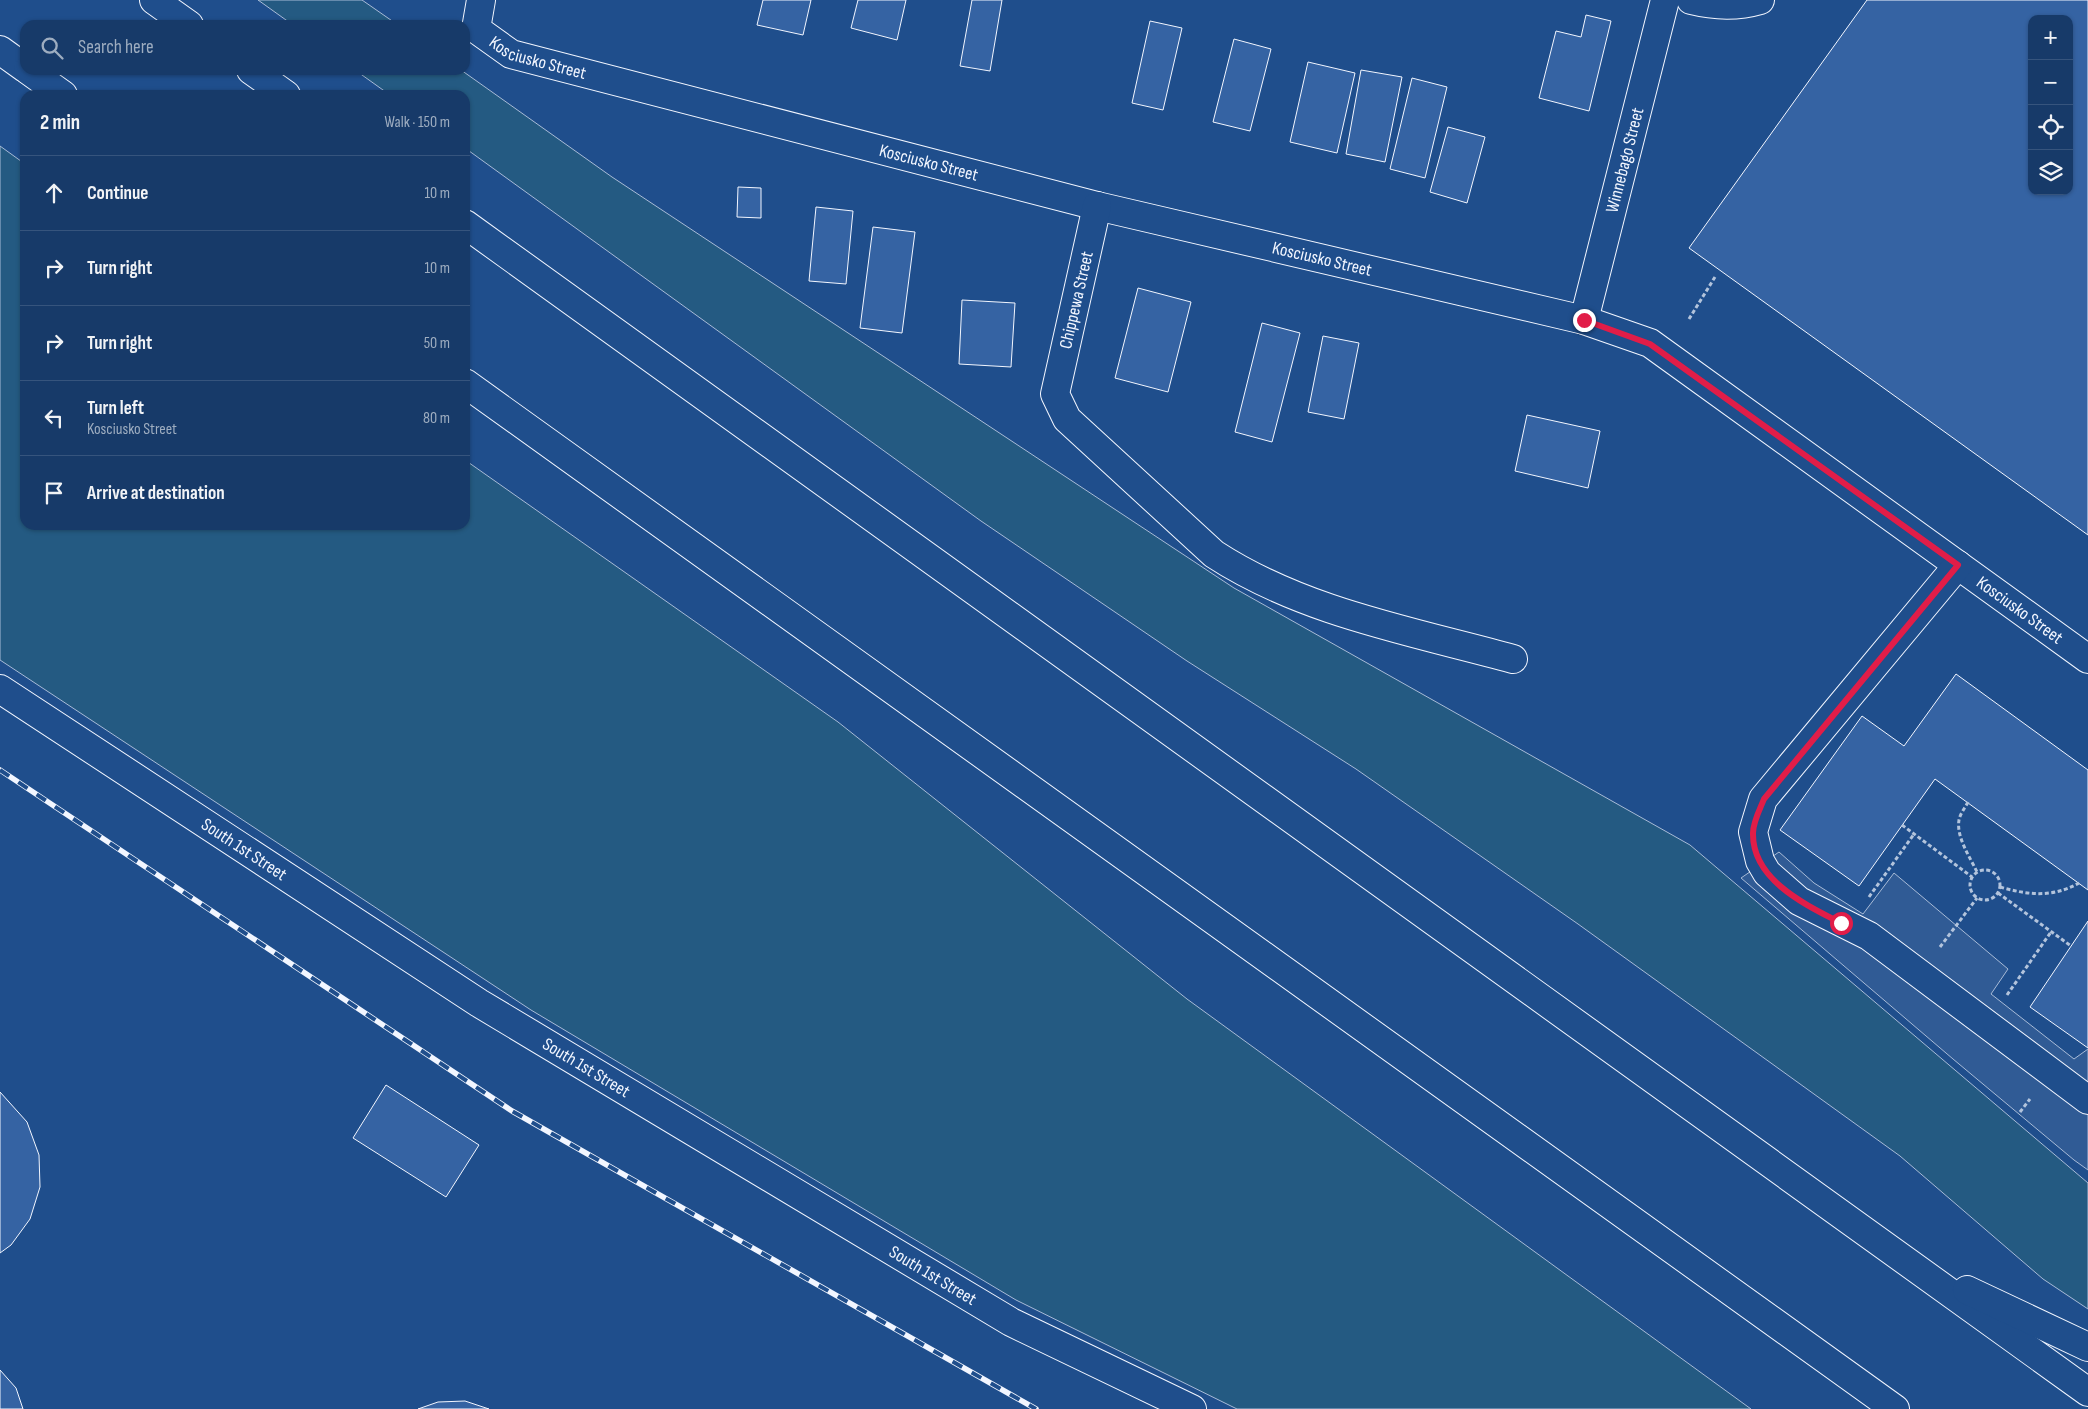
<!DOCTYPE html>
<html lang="en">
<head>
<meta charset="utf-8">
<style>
	body { margin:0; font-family:"Sofia Sans Condensed",sans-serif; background:#244571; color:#f1f3f6 }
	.controls { position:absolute; right:15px; top:15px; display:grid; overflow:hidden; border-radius:10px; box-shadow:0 1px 4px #0004 }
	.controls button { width:45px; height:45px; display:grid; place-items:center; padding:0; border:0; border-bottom:1px solid #36547d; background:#173a69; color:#f1f3f6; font:25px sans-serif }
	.stop { position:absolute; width:15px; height:15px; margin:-11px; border:4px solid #e11d48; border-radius:50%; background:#fff }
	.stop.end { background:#e11d48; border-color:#fff; box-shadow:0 1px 5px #0008 }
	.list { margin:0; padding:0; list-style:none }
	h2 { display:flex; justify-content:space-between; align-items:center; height:65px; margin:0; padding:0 20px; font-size:21px }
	h2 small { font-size:16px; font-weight:400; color:#9eadc0 }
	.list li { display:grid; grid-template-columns:32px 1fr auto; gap:15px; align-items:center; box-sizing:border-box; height:75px; padding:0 20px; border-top:1px solid #36547d }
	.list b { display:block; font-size:19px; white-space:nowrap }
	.list p { margin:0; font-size:16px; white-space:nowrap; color:#9eadc0 }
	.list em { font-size:16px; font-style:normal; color:#9eadc0 }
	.icon { flex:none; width:28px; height:28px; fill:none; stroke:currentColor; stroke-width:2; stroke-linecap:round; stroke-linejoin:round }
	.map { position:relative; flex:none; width:2088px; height:1409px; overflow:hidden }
	.search { position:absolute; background:#173a69; box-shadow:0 1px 4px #0004; left:20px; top:20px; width:450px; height:55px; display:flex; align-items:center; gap:12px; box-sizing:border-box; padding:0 18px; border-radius:15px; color:#9eadc0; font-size:19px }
	.panel { position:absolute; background:#173a69; box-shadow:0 1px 4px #0004; left:20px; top:90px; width:450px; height:440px; border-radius:15px }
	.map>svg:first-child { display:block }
</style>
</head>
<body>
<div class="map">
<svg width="2088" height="1409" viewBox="0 0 2088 1409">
	<rect width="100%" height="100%" fill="#1f4e8c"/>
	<!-- green -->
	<g fill="#245a82" stroke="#a8bbd7">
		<polygon points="258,0 362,0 398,25 293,25"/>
		<polygon points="355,70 461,70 612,177 1234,588 1690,845 2088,1183 2088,1309 2043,1279 1900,1156 1578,924 1356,769 1187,661 981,521 465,148 465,95 390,95"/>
		<polygon points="0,146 25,164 25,525 465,525 465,460 838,722 1187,999 1751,1409 1237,1409 1016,1300 531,1010 0,660"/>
	</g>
	<!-- parking -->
	<polygon fill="#305b95" stroke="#a8bbd7" points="1779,852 1814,883 1863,914 1894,873 2008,969 1991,994 2074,1059 2088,1049 2088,1170 2074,1160 1953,1059 1741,878"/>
	<!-- building -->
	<g fill="#3563a3" stroke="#f2f6ff" fill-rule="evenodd">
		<polygon points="763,0 811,0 803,35 757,25"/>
		<polygon points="858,0 906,0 897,40 851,28"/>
		<polygon points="972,0 1002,0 990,71 960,66"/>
		<path d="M1867 0H2088V535L1689 248ZM2032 19H2069V191H2032Z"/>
		<polygon points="1586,15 1611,21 1589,111 1539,98 1556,31 1581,37"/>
		<polygon points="1150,21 1182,28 1163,110 1132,103"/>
		<polygon points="1234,39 1271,49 1250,131 1213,122"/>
		<polygon points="1308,62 1355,73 1337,153 1290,142"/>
		<polygon points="1361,70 1402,77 1385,162 1346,154"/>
		<polygon points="1412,78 1447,87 1425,178 1390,169"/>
		<polygon points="1448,127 1485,137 1467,203 1430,192"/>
		<polygon points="738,187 761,188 761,218 737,217"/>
		<polygon points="816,207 853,211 846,284 809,281"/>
		<polygon points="873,227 915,232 902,333 860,328"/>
		<polygon points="1138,288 1191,302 1168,392 1115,378"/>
		<polygon points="962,300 1015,303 1011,367 959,364"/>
		<polygon points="1262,323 1300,333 1272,442 1235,432"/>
		<polygon points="1323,336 1359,343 1344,419 1308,412"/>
		<polygon points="1527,415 1600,431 1588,488 1515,471"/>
		<polygon points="1956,674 2088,770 2088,890 1935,779 1859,886 1780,830 1862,716 1904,746"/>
		<polygon points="2088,921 2088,1048 2030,1007"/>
		<polygon points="386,1085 479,1145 446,1197 353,1138"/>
		<polygon points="0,1092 27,1122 39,1155 40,1187 30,1219 11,1245 0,1253"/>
		<polygon points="0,1370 16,1388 23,1409 0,1409"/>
		<polygon points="465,1401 489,1409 418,1409 438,1402"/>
	</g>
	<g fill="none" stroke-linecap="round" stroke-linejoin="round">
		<!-- minor casing -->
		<g stroke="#f2f6ff" stroke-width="30">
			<g id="minor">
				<path id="s1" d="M481 0 476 29 511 54 1097 206 1584 320 1650 343 2088 659"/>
				<path d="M1691 0C1715 6 1736 7 1760 0"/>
				<path d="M1097 206 1055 394 1067 419 1214 554C1303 612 1411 631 1513 659"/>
				<path id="s2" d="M1584 320 1665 0"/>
				<polyline points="1958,565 1763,799 1753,832 1760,861 1767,873 1799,901 1869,936 2088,1100"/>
				<path id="s3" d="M0 689 479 1003 1011 1322 1192 1409"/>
			</g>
		</g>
		<!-- highway casing -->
		<g stroke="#f2f6ff" stroke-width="30">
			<g id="highway">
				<polyline points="154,0 189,25"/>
				<polyline points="0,50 25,68"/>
				<polyline points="28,70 63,95"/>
				<polyline points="251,70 286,95"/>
				<polyline points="465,224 2088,1392"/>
				<polyline points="465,383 1895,1409"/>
				<polyline points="1967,1290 2088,1347"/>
			</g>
		</g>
		<!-- path -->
		<g stroke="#b3c4dc" stroke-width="3" stroke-dasharray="4 2.5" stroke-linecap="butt">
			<polyline points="1689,319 1715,277"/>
			<path d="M1968 802C1965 808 1960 814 1959 820 1956 837 1970 857 1977 872"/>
			<polyline points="1902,825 1972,877"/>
			<circle cx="1985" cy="885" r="15"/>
			<path d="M2000 887C2028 895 2052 898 2079 883"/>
			<polyline points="1998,893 2071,946"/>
			<polyline points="1869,897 1914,834"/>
			<polyline points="1940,947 1977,898"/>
			<polyline points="2007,995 2051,932"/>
			<polyline points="2020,1112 2030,1099"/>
		</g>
		<!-- minor -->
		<use href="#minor" stroke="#1f4e8c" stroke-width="28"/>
		<!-- highway -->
		<use href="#highway" stroke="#1f4e8c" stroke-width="28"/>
		<!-- rail casing -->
		<g stroke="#f2f6ff" stroke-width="5.5">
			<polyline id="rail" points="0,770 512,1111 1036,1409"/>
		</g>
		<!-- rail -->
		<use href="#rail" stroke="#1f4e8c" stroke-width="4" stroke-dasharray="11" stroke-linecap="butt"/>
	</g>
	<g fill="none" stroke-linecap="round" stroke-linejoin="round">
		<!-- route -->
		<path stroke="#e11d48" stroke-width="6" d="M1584 320 1650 344 1958 565 1764 799C1760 809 1753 822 1753 833 1752 880 1806 905 1841 923"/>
	</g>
	<g text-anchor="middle" stroke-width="4" stroke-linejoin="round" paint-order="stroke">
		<!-- street labels -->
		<g font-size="18" fill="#f2f6ff" stroke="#1f4e8c">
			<text dy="6" stroke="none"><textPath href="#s1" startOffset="99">Kosciusko Street</textPath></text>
			<text dy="6" stroke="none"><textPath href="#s2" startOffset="165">Winnebago Street</textPath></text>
			<text dy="6" stroke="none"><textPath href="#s1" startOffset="504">Kosciusko Street</textPath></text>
			<text dy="6" stroke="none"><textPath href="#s1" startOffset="909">Kosciusko Street</textPath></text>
			<text transform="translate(1076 300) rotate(-77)" y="6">Chippewa Street</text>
			<text dy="6" stroke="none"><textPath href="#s1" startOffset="1704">Kosciusko Street</textPath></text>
			<text dy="6" stroke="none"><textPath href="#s3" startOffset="292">South 1st Street</textPath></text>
			<text dy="6" stroke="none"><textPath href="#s3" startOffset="698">South 1st Street</textPath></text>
			<text dy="6" stroke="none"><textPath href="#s3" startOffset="1102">South 1st Street</textPath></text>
		</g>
	</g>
</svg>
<div class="controls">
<button>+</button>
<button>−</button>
<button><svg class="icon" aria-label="locate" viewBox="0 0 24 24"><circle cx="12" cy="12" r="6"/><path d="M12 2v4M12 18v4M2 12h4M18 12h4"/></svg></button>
<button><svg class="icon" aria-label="layers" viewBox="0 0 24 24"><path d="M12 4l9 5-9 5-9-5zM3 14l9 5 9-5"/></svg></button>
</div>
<div class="stop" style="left:1841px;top:923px"></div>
<div class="stop end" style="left:1584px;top:320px"></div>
<div class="search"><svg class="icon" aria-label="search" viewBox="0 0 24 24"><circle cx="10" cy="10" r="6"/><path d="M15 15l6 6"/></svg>Search here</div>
<section class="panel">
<h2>2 min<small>Walk · 150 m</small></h2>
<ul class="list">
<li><svg class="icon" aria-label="ahead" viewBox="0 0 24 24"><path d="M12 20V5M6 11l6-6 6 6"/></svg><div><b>Continue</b></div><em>10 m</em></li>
<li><svg class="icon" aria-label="right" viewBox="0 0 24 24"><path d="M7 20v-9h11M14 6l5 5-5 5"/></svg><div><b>Turn right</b></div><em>10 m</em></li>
<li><svg class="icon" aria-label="right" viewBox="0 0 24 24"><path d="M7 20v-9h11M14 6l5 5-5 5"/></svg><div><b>Turn right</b></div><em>50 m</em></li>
<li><svg class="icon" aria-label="left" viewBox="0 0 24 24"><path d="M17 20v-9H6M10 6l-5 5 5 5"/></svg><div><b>Turn left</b><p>Kosciusko Street</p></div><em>80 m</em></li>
<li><svg class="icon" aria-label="arrive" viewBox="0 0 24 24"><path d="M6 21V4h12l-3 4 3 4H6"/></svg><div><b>Arrive at destination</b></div></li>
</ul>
</section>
</div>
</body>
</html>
